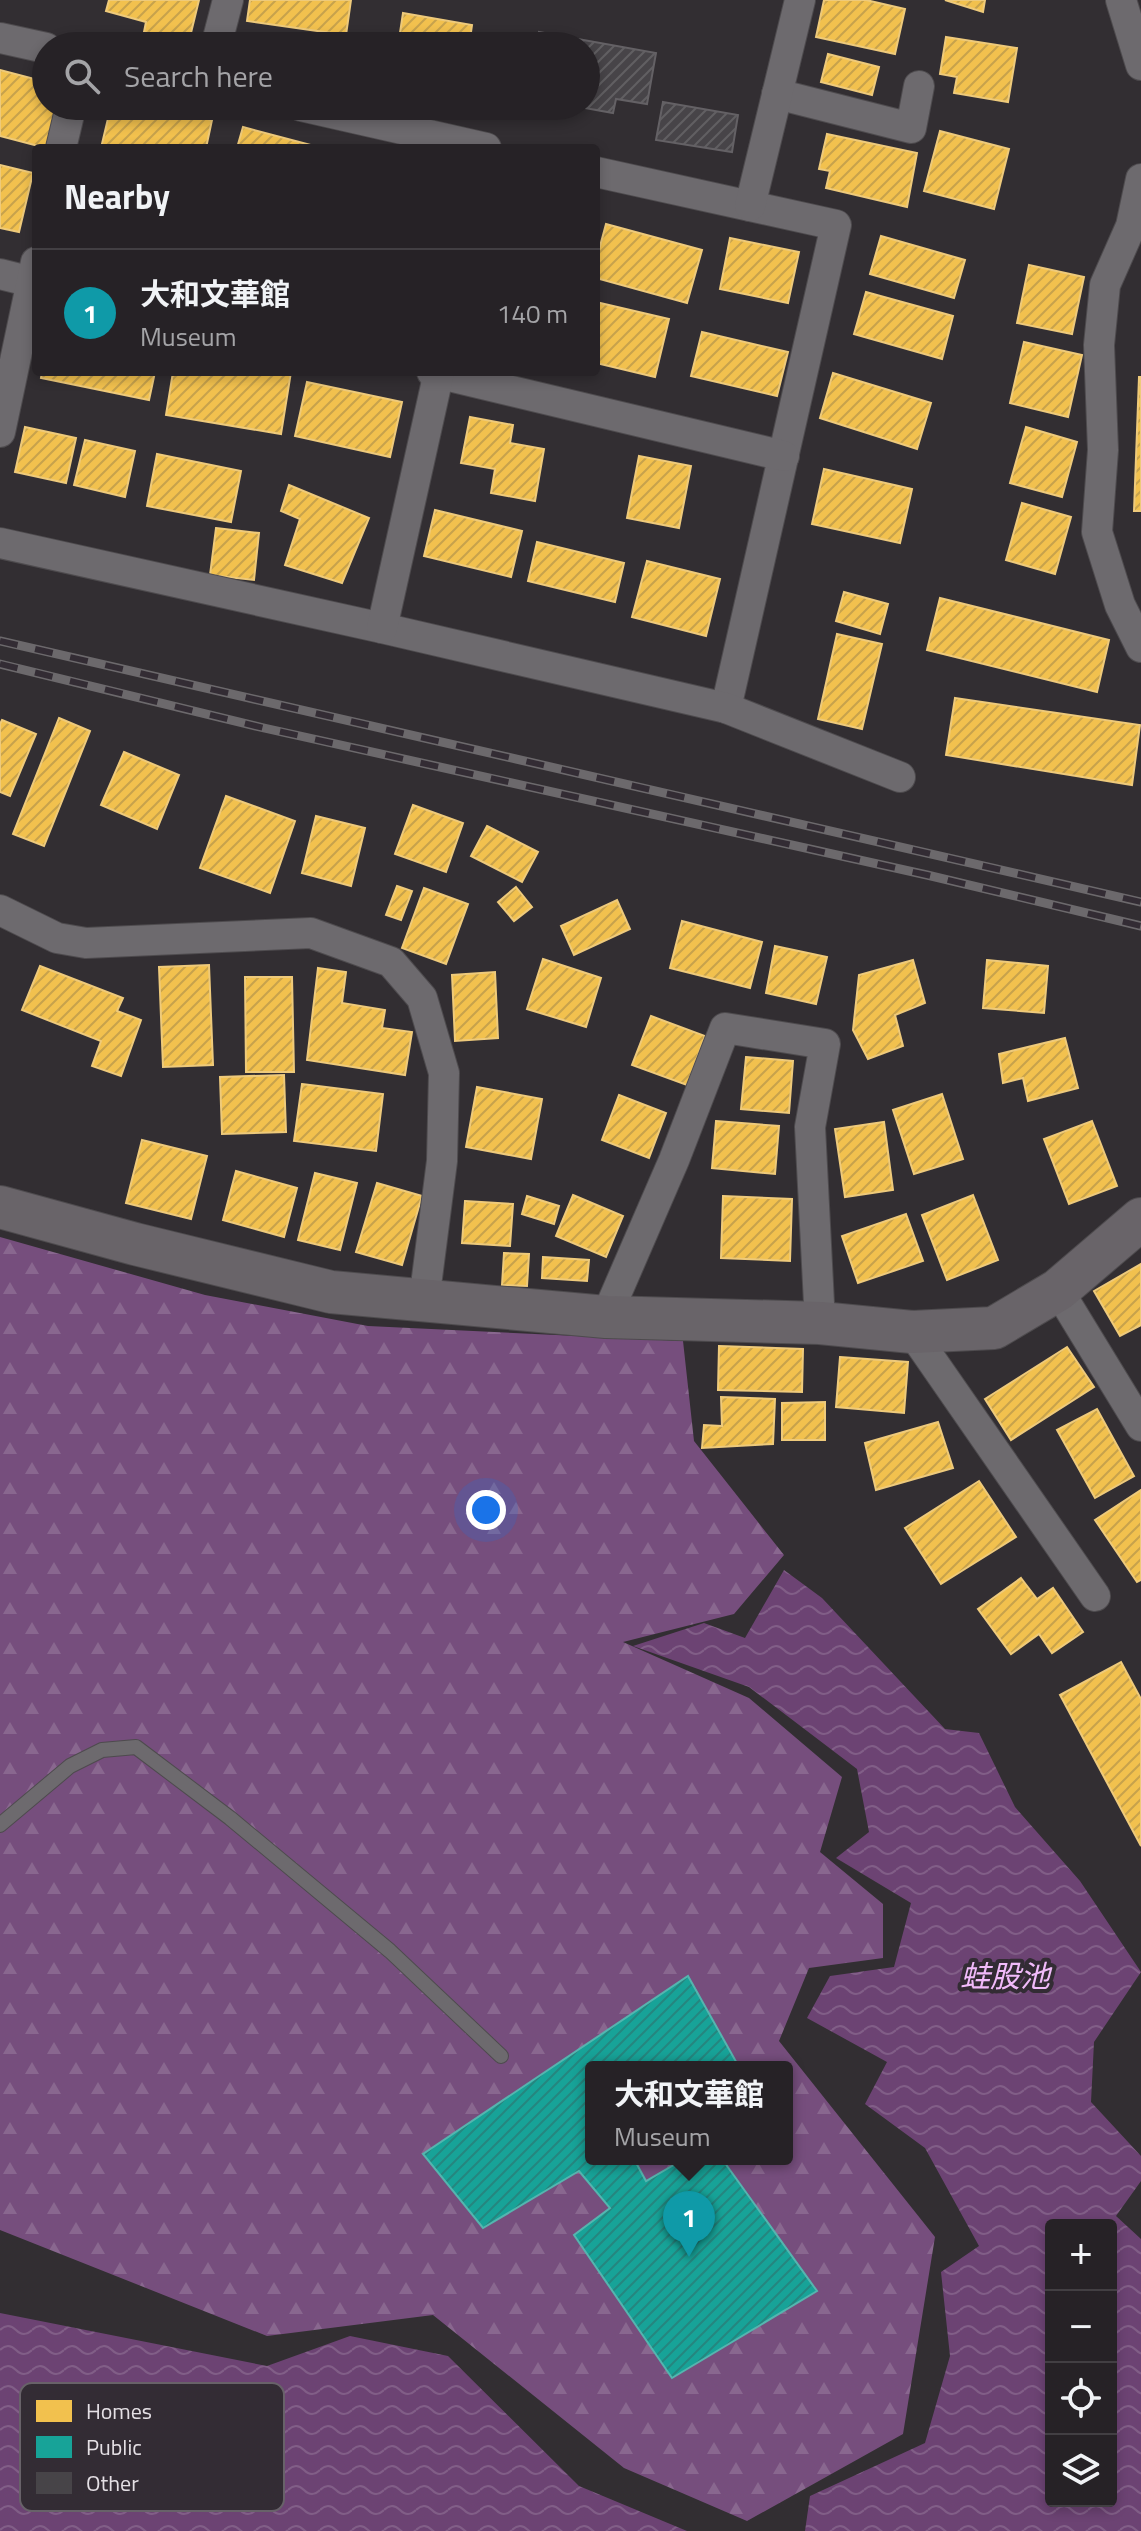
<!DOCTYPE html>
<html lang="en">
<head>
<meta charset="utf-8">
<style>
	body { margin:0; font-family:"Titillium Web","Noto Sans JP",sans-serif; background:#322f32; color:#f1f3f6 }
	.controls { position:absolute; right:24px; bottom:24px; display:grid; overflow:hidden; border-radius:8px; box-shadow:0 4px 12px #0003 }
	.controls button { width:72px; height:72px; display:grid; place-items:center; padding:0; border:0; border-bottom:2px solid #423f43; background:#262226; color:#f1f3f6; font:40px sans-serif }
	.you { position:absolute; left:486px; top:1510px; width:28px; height:28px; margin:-20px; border:6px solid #fff; border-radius:50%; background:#1a73e8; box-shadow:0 0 0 12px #1a73e833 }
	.badge { display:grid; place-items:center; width:52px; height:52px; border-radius:50%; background:#b45309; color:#fff; font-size:26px; font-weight:700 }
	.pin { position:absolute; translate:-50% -66px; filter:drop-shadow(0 2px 4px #0008) }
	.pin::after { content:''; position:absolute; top:42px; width:28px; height:24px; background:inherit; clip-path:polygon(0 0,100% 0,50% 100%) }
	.popup { position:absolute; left:585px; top:2061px; width:208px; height:104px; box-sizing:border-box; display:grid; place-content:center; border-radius:8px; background:#262226; filter:drop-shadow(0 2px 6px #0005); font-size:26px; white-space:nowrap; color:#a4a4a7 }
	.popup b { font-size:30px; color:#f1f3f6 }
	.popup::after { content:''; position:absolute; left:50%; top:100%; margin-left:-16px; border:16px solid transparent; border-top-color:#262226 }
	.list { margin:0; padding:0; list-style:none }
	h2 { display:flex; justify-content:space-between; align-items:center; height:104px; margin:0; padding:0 32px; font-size:34px }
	h2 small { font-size:26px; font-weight:400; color:#a4a4a7 }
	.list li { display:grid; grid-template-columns:52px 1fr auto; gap:24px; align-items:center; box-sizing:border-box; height:128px; padding:0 32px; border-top:2px solid #423f43 }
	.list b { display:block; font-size:30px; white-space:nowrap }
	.list p { margin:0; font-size:26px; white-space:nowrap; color:#a4a4a7 }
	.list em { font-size:26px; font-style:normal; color:#a4a4a7 }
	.icon { flex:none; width:44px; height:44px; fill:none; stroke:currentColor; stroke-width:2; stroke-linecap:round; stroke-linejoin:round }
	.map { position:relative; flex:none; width:1141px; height:2531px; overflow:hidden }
	.search { position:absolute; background:#262226; box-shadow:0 4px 12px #0003; left:32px; top:32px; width:568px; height:88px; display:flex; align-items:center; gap:20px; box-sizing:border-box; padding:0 28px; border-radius:44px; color:#a4a4a7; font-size:30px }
	.panel { position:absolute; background:#262226; box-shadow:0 4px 12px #0003; left:32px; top:144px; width:568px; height:232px; border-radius:8px }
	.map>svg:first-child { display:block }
</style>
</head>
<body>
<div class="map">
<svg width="1141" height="2531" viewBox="0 0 1141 2531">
	<defs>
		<pattern id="forest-firs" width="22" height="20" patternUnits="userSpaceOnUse" patternTransform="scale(2)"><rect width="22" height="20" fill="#764e7d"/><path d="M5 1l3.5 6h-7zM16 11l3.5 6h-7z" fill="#89678f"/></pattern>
		<pattern id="water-waves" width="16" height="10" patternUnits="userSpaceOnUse" patternTransform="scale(2)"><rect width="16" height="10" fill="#6c4373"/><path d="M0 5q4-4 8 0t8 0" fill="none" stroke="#815e87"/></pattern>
		<pattern id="homes-hatch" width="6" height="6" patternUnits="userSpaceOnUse" patternTransform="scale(2)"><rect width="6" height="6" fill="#f2c14e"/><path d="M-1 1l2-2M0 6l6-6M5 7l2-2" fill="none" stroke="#c7a24c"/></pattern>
		<pattern id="public-hatch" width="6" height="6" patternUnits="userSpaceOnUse" patternTransform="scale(2)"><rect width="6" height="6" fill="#17a398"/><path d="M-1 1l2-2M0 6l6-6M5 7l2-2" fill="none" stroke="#25867f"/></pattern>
		<pattern id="building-hatch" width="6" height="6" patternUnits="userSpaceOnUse" patternTransform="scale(2)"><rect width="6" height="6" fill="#474448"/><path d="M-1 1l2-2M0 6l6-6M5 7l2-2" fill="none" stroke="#615f62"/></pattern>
	</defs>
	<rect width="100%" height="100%" fill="#322e32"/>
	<!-- forest -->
	<path fill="url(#forest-firs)" fill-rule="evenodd" d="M0 1237 205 1295 368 1326 683 1341 694 1441 784 1555 734 1614 623 1642 749 1698 842 1777 820 1852 883 1904V1958L809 1968 779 2041 935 2237 903 2434 747 2521 624 2468 433 2315 267 2336 0 2230ZM591 2067H787V2159H591Z"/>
	<!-- water -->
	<g fill="url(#water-waves)" fill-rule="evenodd">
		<path d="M784 1570 822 1598 945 1729 979 1733 1015 1807 1080 1881 1141 1972 1094 2042 1091 2102 1141 2156V2181L1116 2216 1141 2239V2531H805L810 2496 925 2443 950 2356 941 2272 979 2246 925 2148 865 2104 887 2062 807 2018 830 1976 894 1967 911 1903 836 1858 869 1832 857 1769 749 1687 633 1646 704 1623 745 1638ZM1051 2225H1111V2501H1051Z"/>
		<polygon points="0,2313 267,2366 350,2336 448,2356 579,2486 687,2531 0,2531"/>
	</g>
	<!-- homes -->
	<g fill="url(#homes-hatch)" stroke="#eeca7b" stroke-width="2">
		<polygon points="109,0 199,0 189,41 144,32 146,22 106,11"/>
		<polygon points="250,0 351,0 346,35 247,21"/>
		<polygon points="824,0 866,0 905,9 895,54 816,37"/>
		<polygon points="945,0 985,0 983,12"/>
		<polygon points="403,13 472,25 469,46 398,46"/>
		<polygon points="946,37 1017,48 1008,102 954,93 957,77 940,74"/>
		<polygon points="828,54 879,67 872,95 821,82"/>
		<polygon points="0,70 46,82 46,106 56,106 46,148 0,136"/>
		<polygon points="111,106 153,106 212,120 206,148 101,148"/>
		<polygon points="243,127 322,148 237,148"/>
		<polygon points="940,131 1009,149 994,209 924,191"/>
		<polygon points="827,134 917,153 907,207 826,188 830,171 819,169"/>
		<polygon points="0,165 33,173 19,232 0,228"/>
		<polygon points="606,224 702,250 687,303 596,278 596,261"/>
		<polygon points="881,236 965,260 954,298 870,274"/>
		<polygon points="730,238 799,252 788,303 720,289"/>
		<polygon points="1029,265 1084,277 1072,334 1017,323"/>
		<polygon points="866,292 953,316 942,359 854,334"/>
		<polygon points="596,302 669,319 655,377 596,363"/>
		<polygon points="702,332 788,352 777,396 691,376"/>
		<polygon points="1024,342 1082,355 1068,417 1010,403"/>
		<polygon points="42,372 155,372 149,400 41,378"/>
		<polygon points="173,372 291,372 281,434 166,415"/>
		<polygon points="833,373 931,403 917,449 820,418"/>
		<polygon points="1139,377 1141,377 1141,511 1134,511"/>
		<polygon points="307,382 402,402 390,457 295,436"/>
		<polygon points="470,417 513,425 510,443 544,449 535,501 491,493 495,469 461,463"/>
		<polygon points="25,427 76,438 66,483 15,472"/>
		<polygon points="1026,427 1077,442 1062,497 1010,483"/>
		<polygon points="85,440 135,451 125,497 74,485"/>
		<polygon points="157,454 241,471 231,522 147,506"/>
		<polygon points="639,456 691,466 679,528 627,518"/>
		<polygon points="824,469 912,489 900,543 812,524"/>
		<polygon points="289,485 369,518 342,583 285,565 300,519 281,511"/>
		<polygon points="1022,503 1071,517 1055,574 1006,560"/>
		<polygon points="435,510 522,531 511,577 424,556"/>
		<polygon points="216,528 259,533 254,580 210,575"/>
		<polygon points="537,542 624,563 615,602 528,581"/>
		<polygon points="647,561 720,579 706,636 632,617"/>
		<polygon points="844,592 888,604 880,634 836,621"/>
		<polygon points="940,598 1109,640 1097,692 927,650"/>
		<polygon points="837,634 882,644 862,729 818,719"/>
		<polygon points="955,698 1140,725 1132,785 946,755"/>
		<polygon points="59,718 90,731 44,846 13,834"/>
		<polygon points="2,720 36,734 10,796 0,792 0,724"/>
		<polygon points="124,752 179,775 157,829 101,805"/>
		<polygon points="226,796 295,821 270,893 200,868"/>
		<polygon points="413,805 463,823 446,872 395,854"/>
		<polygon points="316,816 365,828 351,886 302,873"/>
		<polygon points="487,826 538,852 522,882 471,856"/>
		<polygon points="397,886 412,891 401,920 386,915"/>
		<polygon points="516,887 532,907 514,921 498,902"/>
		<polygon points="424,888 468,904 446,964 402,948"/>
		<polygon points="617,900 630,929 574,955 561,926"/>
		<polygon points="682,921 762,942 750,988 670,968"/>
		<polygon points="775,946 827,957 816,1004 766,993"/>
		<polygon points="543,959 601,978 586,1027 527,1009"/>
		<polygon points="913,960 925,1003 895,1015 903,1046 868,1059 853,1030 859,975"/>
		<polygon points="987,960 1048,966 1044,1013 983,1008"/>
		<polygon points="209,965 213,1065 163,1067 159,967"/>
		<polygon points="40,966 123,998 117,1011 141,1020 121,1076 92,1066 101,1041 22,1010"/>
		<polygon points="318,968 346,972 342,1003 385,1010 382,1028 412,1032 405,1075 307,1060"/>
		<polygon points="495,972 498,1038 455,1041 452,975"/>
		<polygon points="245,977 292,977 294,1072 246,1072"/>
		<polygon points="651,1016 705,1036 687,1085 632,1065"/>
		<polygon points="1065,1038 1078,1088 1028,1101 1023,1078 1003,1083 999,1054"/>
		<polygon points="746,1057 793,1061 789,1113 741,1109"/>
		<polygon points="284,1075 286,1132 222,1134 220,1077"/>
		<polygon points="302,1084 383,1094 376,1151 294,1141"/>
		<polygon points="477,1087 542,1099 531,1159 466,1147"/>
		<polygon points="942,1094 963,1159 914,1174 893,1110"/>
		<polygon points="619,1095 666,1113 649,1158 602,1140"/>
		<polygon points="716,1121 779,1126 775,1174 712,1168"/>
		<polygon points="1092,1121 1117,1186 1069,1204 1044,1139"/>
		<polygon points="884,1122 893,1190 845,1197 835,1129"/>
		<polygon points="142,1140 207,1156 191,1219 126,1203"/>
		<polygon points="236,1171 297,1188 284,1237 223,1220"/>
		<polygon points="315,1173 357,1183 340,1250 298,1240"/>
		<polygon points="377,1183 422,1196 402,1265 356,1252"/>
		<polygon points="573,1195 623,1216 606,1257 556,1236"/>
		<polygon points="973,1195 998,1260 947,1280 922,1215"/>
		<polygon points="527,1196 559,1206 554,1224 522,1214"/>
		<polygon points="723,1196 792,1199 790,1261 721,1258"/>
		<polygon points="465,1201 513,1204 510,1246 462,1243"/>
		<polygon points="906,1214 923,1261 858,1283 842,1236"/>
		<polygon points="504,1253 529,1254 527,1286 502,1285"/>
		<polygon points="543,1257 589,1260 587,1281 542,1278"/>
		<polygon points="1141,1264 1141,1325 1120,1336 1094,1291"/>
		<polygon points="719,1346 803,1349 802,1392 718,1390"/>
		<polygon points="1067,1347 1094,1387 1011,1440 985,1399"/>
		<polygon points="840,1357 908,1362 904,1413 836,1407"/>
		<polygon points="721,1397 775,1399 773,1444 702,1448 704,1425 722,1426"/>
		<polygon points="825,1402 825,1440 782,1440 782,1403"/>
		<polygon points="1097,1409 1134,1476 1095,1498 1057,1430"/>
		<polygon points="938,1422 953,1468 876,1490 865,1443"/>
		<polygon points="979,1481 1016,1537 941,1584 905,1528"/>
		<polygon points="1141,1490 1141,1580 1137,1582 1095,1520"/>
		<polygon points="1021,1578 1037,1599 1053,1588 1083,1632 1052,1653 1039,1634 1011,1654 978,1609"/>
		<polygon points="1121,1662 1141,1699 1141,1846 1060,1695"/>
	</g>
	<!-- public -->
	<polygon fill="url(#public-hatch)" stroke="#55b5af" stroke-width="2" points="688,1976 739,2067 591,2067 591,2159 634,2159 646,2181 684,2159 722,2159 817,2291 672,2378 574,2235 610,2208 579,2171 483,2228 423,2154"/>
	<!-- building -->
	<g fill="url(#building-hatch)" stroke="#646165" stroke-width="2">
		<polygon points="539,32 656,53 647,104 616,99 613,113 574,106 586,106 586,46 537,46"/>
		<polygon points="663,102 738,115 732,152 656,140"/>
	</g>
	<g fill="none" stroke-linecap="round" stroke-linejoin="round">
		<!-- lane casing -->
		<g stroke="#4e4b4e" stroke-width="16">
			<polyline id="lane" points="0,1825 70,1766 102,1750 136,1747 230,1818 390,1951 501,2056"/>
		</g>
		<!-- street casing -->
		<g stroke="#4e4b4e" stroke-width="32">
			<g id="street">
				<polyline points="1121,0 1141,65"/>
				<polyline points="0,38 46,48"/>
				<polyline points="216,46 228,0"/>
				<polyline points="777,94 911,128 919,86"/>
				<polyline points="301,106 486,148"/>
				<polyline points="61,148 71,106"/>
				<polyline points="596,172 836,225 726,708"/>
				<polyline points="1141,179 1131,226 1105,285 1099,345 1103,450 1097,532 1120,605 1141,647"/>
				<polyline points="750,206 800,0"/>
				<polyline points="0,274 36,283"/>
				<polyline points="432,372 784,456"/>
				<polyline points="0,432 36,262"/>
				<polyline points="0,543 382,628 726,708 900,777"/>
				<polyline points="382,628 439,372"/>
				<polyline points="0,910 57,938 86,943 311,933 391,962 422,998 444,1073 442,1161 424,1301"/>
				<polyline points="1058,1290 1141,1426"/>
				<polyline points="606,1317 674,1160 725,1028 825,1044 810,1127 820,1323"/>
				<polyline points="912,1332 1095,1596"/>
			</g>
		</g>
		<!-- secondary casing -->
		<g stroke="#4e4b4e" stroke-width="44">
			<polyline id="secondary" points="0,1207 135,1244 331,1292 606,1317 820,1323 912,1332 994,1328 1058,1290 1141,1219"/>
		</g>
		<!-- lane -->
		<use href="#lane" stroke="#6d6a6e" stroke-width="14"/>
		<!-- street -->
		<use href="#street" stroke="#6d6a6e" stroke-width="30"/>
		<!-- secondary -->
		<use href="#secondary" stroke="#696469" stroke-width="42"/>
		<!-- rail casing -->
		<g stroke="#6c696c" stroke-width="9">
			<g id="rail">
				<polyline points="0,641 1141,902"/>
				<polyline points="0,664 264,728 927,875 1141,926"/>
			</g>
		</g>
		<!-- rail -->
		<use href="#rail" stroke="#332c34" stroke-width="6" stroke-dasharray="18" stroke-linecap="butt"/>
	</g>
	<g text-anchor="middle" stroke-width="8" stroke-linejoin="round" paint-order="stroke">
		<!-- water labels -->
		<g font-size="30" font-style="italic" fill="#f1bbfa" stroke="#332c34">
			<text x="1005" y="1987">蛙股池</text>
		</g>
	</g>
	<!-- legend -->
	<rect x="20" y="2383" width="264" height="128" rx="12" fill="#332c34" stroke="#686269" stroke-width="2"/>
	<rect x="36" y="2400" width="36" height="22" fill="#f2c14e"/>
	<rect x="36" y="2436" width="36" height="22" fill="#17a398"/>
	<rect x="36" y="2472" width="36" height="22" fill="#474448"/>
	<g font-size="22" fill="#e5e0e5">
		<text x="86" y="2419">Homes</text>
		<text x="86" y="2455">Public</text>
		<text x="86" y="2491">Other</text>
	</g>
</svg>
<div class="controls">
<button>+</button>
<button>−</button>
<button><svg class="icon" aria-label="locate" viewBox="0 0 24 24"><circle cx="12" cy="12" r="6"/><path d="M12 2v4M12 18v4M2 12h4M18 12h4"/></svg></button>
<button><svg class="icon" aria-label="layers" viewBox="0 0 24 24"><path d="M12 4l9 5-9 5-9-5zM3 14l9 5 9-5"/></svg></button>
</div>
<div class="you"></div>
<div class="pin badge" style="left:689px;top:2257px;background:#0f9aa8">1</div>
<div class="popup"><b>大和文華館</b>Museum</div>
<div class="search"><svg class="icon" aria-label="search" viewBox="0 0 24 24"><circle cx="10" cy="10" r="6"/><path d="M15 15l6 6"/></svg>Search here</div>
<section class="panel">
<h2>Nearby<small></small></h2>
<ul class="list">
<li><span class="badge" style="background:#0f9aa8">1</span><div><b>大和文華館</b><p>Museum</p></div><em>140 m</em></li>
</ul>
</section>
</div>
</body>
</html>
